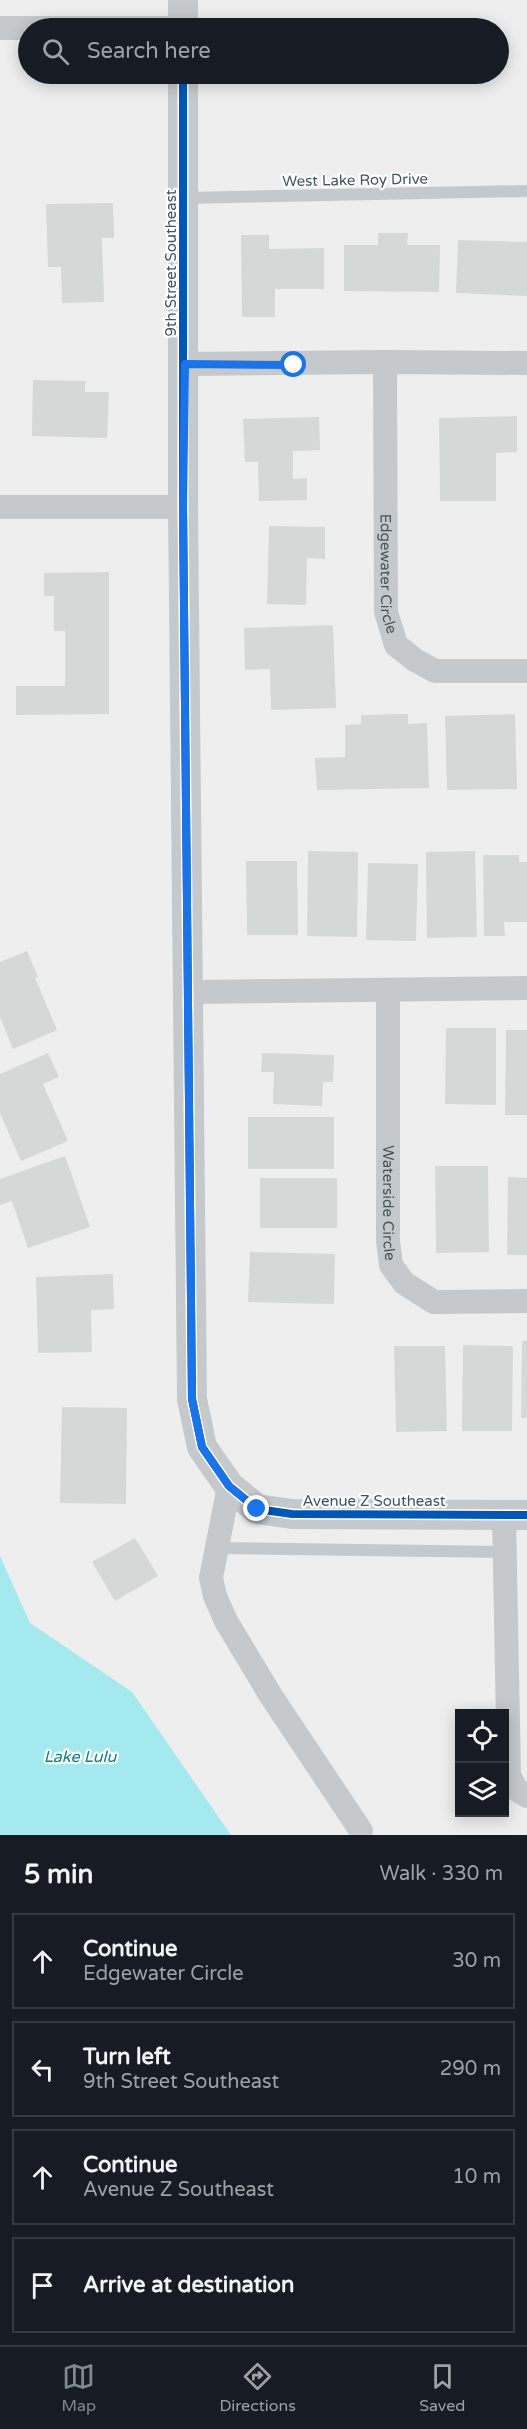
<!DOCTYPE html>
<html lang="en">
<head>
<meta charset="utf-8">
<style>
	body { margin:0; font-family:"Varela Round",sans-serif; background:#20242c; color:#f1f3f6 }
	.controls { position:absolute; right:18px; bottom:18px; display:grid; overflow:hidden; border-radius:0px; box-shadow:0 3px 15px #0003 }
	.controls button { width:54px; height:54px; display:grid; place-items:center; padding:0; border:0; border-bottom:2px solid #363941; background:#171b24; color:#f1f3f6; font:30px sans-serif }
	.stop { position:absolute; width:18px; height:18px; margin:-14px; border:4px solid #1a73e8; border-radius:50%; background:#fff }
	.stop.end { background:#1a73e8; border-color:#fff; box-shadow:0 2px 6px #0008 }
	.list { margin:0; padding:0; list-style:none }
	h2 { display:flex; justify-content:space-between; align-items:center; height:78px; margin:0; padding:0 24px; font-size:26px }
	h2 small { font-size:20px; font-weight:400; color:#9ea1a6 }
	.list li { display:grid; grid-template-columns:39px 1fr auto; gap:18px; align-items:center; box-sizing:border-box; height:96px; margin:0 12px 12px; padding:0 12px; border:2px solid #363941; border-radius:0px }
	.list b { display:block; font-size:22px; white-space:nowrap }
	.list p { margin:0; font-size:20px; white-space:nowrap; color:#9ea1a6 }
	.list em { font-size:20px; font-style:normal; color:#9ea1a6 }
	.icon { flex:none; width:33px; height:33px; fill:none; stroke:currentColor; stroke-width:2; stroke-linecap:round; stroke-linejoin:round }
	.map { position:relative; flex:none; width:527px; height:1835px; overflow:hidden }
	.search { position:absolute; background:#171b24; box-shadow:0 3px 15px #0003; left:18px; right:18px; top:18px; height:66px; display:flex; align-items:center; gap:15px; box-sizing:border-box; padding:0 21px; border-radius:33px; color:#9ea1a6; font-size:22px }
	.sheet { height:510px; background:#171b24 }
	nav { display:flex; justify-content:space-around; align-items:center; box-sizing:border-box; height:84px; border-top:2px solid #363941; background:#171b24; font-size:16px; color:#9ea1a6 }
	nav a { display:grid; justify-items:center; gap:3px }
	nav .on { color:#808a8e }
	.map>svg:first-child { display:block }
</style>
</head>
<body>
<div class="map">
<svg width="527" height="1835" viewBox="0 0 527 1835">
	<rect width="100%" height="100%" fill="#efeeee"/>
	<!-- water -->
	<polygon fill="#a4e9ee" points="0,1556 30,1623 132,1692 231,1835 0,1835"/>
	<!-- building -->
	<g fill="#d6d7d7">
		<polygon points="113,203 114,238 102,238 104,302 62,303 61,267 48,267 46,204"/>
		<polygon points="378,233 408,233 407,245 440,245 439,292 344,291 344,245 378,245"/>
		<polygon points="241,235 269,235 269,249 324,248 324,289 275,289 275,317 242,317"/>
		<polygon points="458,240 527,242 527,296 456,293"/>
		<polygon points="33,380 85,381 85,392 109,392 107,438 32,436"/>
		<polygon points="517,416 517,452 496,453 496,501 440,501 439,418"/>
		<polygon points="319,417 320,450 293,451 293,479 307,478 307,500 259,501 258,462 245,462 243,419"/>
		<polygon points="269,526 325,527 325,559 307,558 306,605 267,604"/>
		<polygon points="109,572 109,714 16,715 16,686 65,686 65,631 54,631 54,596 44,596 44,573"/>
		<polygon points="333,625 336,708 271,710 270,669 245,670 244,628"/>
		<polygon points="408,714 408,724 427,723 429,788 317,790 315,758 345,757 345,725 361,724 361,715"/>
		<polygon points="515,714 517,789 447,790 445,716"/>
		<polygon points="308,851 358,852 357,937 307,936"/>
		<polygon points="475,851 477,937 427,938 426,852"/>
		<polygon points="483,855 519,855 519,862 527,862 527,922 504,922 505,936 484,936"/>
		<polygon points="246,861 297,861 298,935 247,935"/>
		<polygon points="368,863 418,864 416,941 366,940"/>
		<polygon points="27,951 38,977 35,978 57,1030 13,1049 0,1017 0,962"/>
		<polygon points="446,1028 496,1028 496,1105 445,1104"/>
		<polygon points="506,1030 527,1030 527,1115 505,1115"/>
		<polygon points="48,1053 59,1077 43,1084 68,1141 21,1161 0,1113 0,1074"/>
		<polygon points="262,1053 334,1055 333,1082 323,1082 322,1106 273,1104 274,1072 261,1072"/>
		<rect x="248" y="1117" width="86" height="52"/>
		<polygon points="65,1156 90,1227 28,1248 12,1201 0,1205 0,1179"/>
		<polygon points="435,1166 488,1166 489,1252 436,1253"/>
		<polygon points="508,1177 527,1178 527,1255 507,1255"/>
		<rect x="260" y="1178" width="77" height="50"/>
		<polygon points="250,1252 335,1254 334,1304 248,1302"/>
		<polygon points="113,1274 114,1309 91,1310 92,1352 38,1353 36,1277"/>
		<polygon points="522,1341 527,1341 527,1418 521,1418"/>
		<polygon points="463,1345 513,1346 512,1431 462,1431"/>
		<polygon points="394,1346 445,1346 447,1431 396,1432"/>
		<polygon points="62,1407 127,1408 126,1504 60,1503"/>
		<polygon points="135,1538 158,1576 115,1601 92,1562"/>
	</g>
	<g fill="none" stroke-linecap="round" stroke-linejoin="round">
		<!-- service -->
		<g stroke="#c5c9cb" stroke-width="12">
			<polyline points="184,198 527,191"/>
			<polyline points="217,1548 505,1552"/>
		</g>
		<!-- minor -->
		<g stroke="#c5c9cb" stroke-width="24">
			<polyline points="0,28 183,28"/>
			<path id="s1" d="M527 363 385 362 386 612 396 645 415 660 435 671H527"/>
			<polyline points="185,364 385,362"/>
			<polyline points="0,507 183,507"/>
			<path id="s2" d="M388 990V1241L391 1265 404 1283 434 1302 527 1301"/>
			<polyline points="189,992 527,988"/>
			<polyline points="229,1486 211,1578 215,1596 226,1621 271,1696 361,1831"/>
			<polyline points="504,1515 509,1776 517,1790 527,1796"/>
		</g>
		<!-- tertiary -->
		<g stroke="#c5c9cb" stroke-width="30">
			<polyline points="183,0 183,28"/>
			<polyline points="183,74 183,507 192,1399 202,1447 229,1486 257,1509 292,1514 527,1515"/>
		</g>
		<!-- cycleway casing -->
		<g stroke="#fff" stroke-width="11">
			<polyline id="cycleway" points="183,74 183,507 192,1399 202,1447 229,1486 257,1509 292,1514 527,1515"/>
		</g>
		<!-- cycleway -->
		<use href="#cycleway" stroke="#0057b8" stroke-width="8"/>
	</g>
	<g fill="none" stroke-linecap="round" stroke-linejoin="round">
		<!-- route -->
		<polyline stroke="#1a73e8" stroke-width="8" points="257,1509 229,1486 202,1447 192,1399 183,507 185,364 294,365"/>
	</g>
	<g text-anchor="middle" stroke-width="4.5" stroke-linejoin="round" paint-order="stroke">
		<!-- street labels -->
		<g font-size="15" fill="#45545b" stroke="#fff">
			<text transform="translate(355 180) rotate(-1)" y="5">West Lake Roy Drive</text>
			<text transform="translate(171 263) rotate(-90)" y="5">9th Street Southeast</text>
			<text dy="5" stroke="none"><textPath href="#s1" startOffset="354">Edgewater Circle</textPath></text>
			<text dy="5" stroke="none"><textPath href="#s2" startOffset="213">Waterside Circle</textPath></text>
			<text x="374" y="1506">Avenue Z Southeast</text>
		</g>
		<!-- water labels -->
		<g font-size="16" font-style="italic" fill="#09838c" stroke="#fff">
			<text x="80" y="1762">Lake Lulu</text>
		</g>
	</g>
</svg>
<div class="controls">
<button><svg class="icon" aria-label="locate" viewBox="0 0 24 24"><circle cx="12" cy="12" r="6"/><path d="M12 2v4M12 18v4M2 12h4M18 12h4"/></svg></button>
<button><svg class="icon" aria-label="layers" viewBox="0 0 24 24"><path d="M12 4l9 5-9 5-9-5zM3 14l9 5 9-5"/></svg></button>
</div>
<div class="stop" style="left:294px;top:365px"></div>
<div class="stop end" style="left:257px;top:1509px"></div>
<div class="search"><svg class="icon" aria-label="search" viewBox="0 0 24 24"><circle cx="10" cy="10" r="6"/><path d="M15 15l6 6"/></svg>Search here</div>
</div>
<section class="sheet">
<h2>5 min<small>Walk · 330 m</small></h2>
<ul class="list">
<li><svg class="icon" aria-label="ahead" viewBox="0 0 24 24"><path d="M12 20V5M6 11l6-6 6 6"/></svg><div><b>Continue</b><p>Edgewater Circle</p></div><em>30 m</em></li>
<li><svg class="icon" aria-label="left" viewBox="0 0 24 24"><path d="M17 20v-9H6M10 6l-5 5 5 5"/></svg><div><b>Turn left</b><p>9th Street Southeast</p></div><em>290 m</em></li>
<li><svg class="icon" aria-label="ahead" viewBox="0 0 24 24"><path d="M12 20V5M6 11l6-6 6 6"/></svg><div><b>Continue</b><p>Avenue Z Southeast</p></div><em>10 m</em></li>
<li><svg class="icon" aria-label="arrive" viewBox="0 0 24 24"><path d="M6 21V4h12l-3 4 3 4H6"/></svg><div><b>Arrive at destination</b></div></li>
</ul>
</section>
<nav>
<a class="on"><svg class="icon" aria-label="map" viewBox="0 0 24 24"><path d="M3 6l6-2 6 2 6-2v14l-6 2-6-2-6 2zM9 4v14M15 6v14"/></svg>Map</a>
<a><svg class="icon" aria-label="directions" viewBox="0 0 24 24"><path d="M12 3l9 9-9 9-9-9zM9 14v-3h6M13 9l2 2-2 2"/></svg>Directions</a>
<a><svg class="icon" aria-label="saved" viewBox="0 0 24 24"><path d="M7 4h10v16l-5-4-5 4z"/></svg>Saved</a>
</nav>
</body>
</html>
